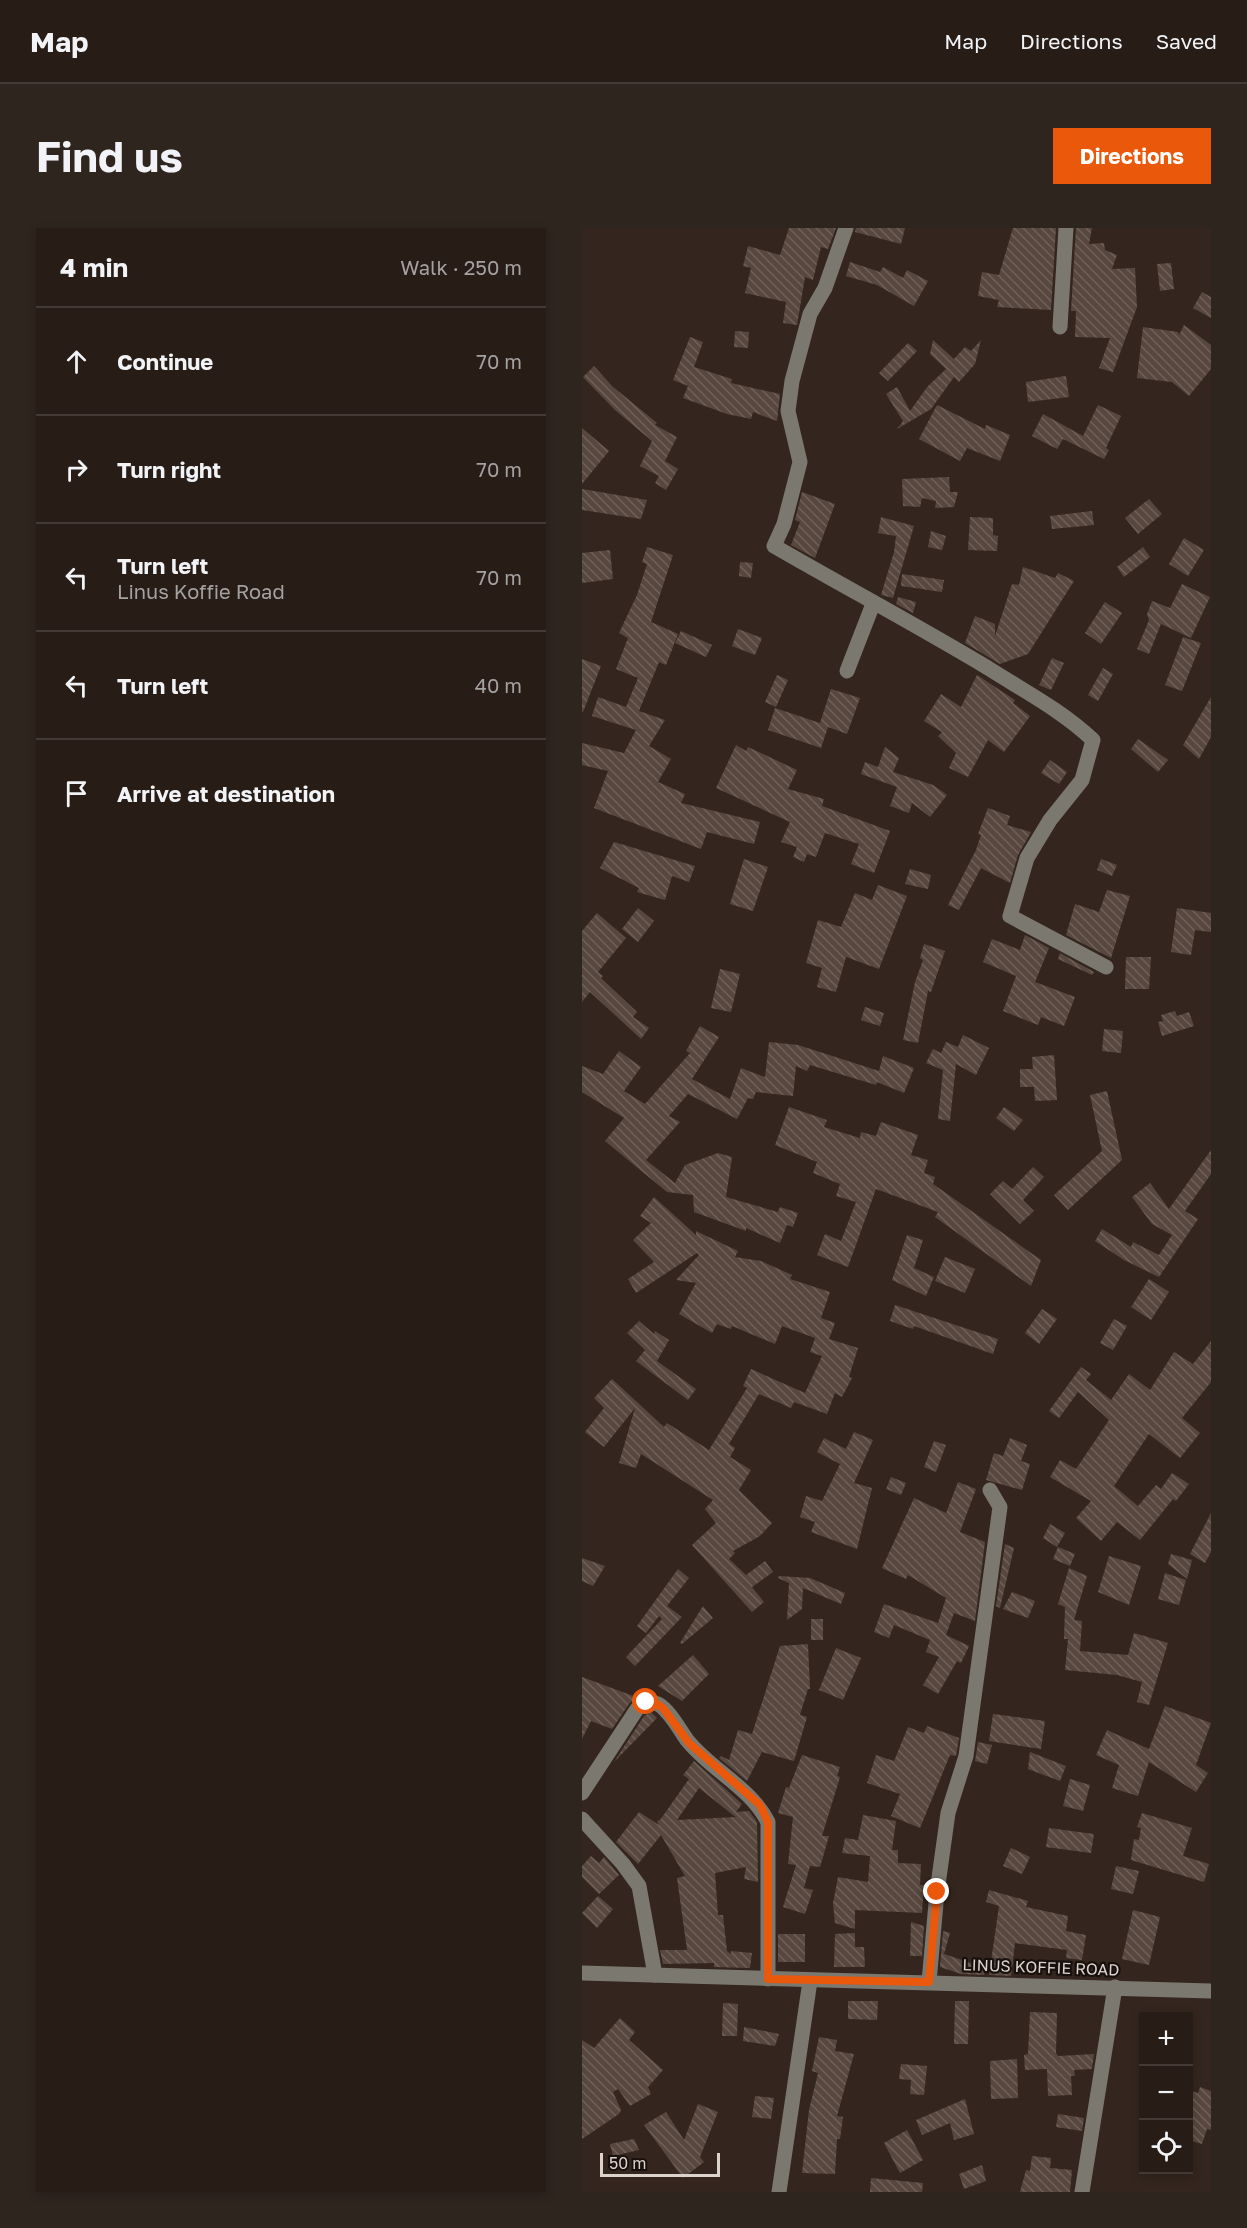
<!DOCTYPE html>
<html lang="en">
<head>
<meta charset="utf-8">
<style>
	body { margin:0; font-family:"Golos Text",sans-serif; background:#2f251f; color:#f1f3f6 }
	.controls { position:absolute; right:18px; bottom:18px; display:grid; overflow:hidden; border-radius:0px; box-shadow:0 3px 9px #0003 }
	.controls button { width:54px; height:54px; display:grid; place-items:center; padding:0; border:0; border-bottom:2px solid #433a35; background:#271c16; color:#f1f3f6; font:30px sans-serif }
	.scale { position:absolute; left:18px; bottom:15px; width:120px; box-sizing:border-box; padding-left:6px; border:3px solid #ddd3cd; border-top:0; font-size:16px; line-height:21px; white-space:nowrap; color:#ddd3cd; -webkit-text-stroke:4px #17100d; paint-order:stroke }
	.stop { position:absolute; width:18px; height:18px; margin:-14px; border:4px solid #ea580c; border-radius:50%; background:#fff }
	.stop.end { background:#ea580c; border-color:#fff; box-shadow:0 2px 6px #0008 }
	.list { margin:0; padding:0; list-style:none }
	h2 { display:flex; justify-content:space-between; align-items:center; height:78px; margin:0; padding:0 24px; font-size:26px }
	h2 small { font-size:20px; font-weight:400; color:#a4a1a1 }
	.list li { display:grid; grid-template-columns:39px 1fr auto; gap:18px; align-items:center; box-sizing:border-box; height:108px; padding:0 24px; border-top:2px solid #433a35 }
	.list b { display:block; font-size:22px; white-space:nowrap }
	.list p { margin:0; font-size:20px; white-space:nowrap; color:#a4a1a1 }
	.list em { font-size:20px; font-style:normal; color:#a4a1a1 }
	.icon { flex:none; width:33px; height:33px; fill:none; stroke:currentColor; stroke-width:2; stroke-linecap:round; stroke-linejoin:round }
	.map { position:relative; flex:none; width:629px; height:1964px; overflow:hidden; border-radius:0px }
	header { display:flex; align-items:center; gap:36px; box-sizing:border-box; height:84px; padding:0 30px; background:#271c16; border-bottom:2px solid #433a35 }
	header strong { font-size:28px }
	nav { display:flex; gap:33px; margin-inline-start:auto; font-size:21px }
	.intro { display:flex; align-items:center; justify-content:space-between; box-sizing:border-box; height:144px; padding:0 36px }
	h1 { margin:0; font-size:42px }
	.button { padding:15px 27px; border-radius:0px; background:#ea580c; color:#fff; font-size:21px; font-weight:700 }
	main { display:flex; gap:36px; padding:0 36px }
	aside { flex:1; background:#271c16; border-radius:0px; box-shadow:0 3px 9px #0003 }
	.map>svg:first-child { display:block }
</style>
</head>
<body>
<header>
<strong>Map</strong>
<nav><a>Map</a><a>Directions</a><a>Saved</a></nav>
</header>
<div class="intro"><h1>Find us</h1><a class="button">Directions</a></div>
<main>
<aside>
<h2>4 min<small>Walk · 250 m</small></h2>
<ul class="list">
<li><svg class="icon" aria-label="ahead" viewBox="0 0 24 24"><path d="M12 20V5M6 11l6-6 6 6"/></svg><div><b>Continue</b></div><em>70 m</em></li>
<li><svg class="icon" aria-label="right" viewBox="0 0 24 24"><path d="M7 20v-9h11M14 6l5 5-5 5"/></svg><div><b>Turn right</b></div><em>70 m</em></li>
<li><svg class="icon" aria-label="left" viewBox="0 0 24 24"><path d="M17 20v-9H6M10 6l-5 5 5 5"/></svg><div><b>Turn left</b><p>Linus Koffie Road</p></div><em>70 m</em></li>
<li><svg class="icon" aria-label="left" viewBox="0 0 24 24"><path d="M17 20v-9H6M10 6l-5 5 5 5"/></svg><div><b>Turn left</b></div><em>40 m</em></li>
<li><svg class="icon" aria-label="arrive" viewBox="0 0 24 24"><path d="M6 21V4h12l-3 4 3 4H6"/></svg><div><b>Arrive at destination</b></div></li>
</ul>
</aside>
<div class="map">
<svg width="629" height="1964" viewBox="0 0 629 1964">
	<defs>
		<pattern id="building-back-hatch" width="6" height="6" patternUnits="userSpaceOnUse" patternTransform="scale(1.5)"><rect width="6" height="6" fill="#57473e"/><path d="M-1 5l2 2M0 0l6 6M5-1l2 2" fill="none" stroke="#6f6159"/></pattern>
	</defs>
	<rect width="100%" height="100%" fill="#34261e"/>
	<!-- building -->
	<g fill="url(#building-back-hatch)" fill-rule="evenodd">
		<polygon points="207,0 254,0 246,21 239,19 231,52 223,49 215,97 201,95 204,74 163,65 169,40 161,38 166,18 198,27"/>
		<polygon points="274,0 323,0 319,16 273,4"/>
		<polygon points="431,0 474,0 469,82 415,79 417,72 396,68 400,44 417,47"/>
		<polygon points="494,0 510,0 507,16 522,15 523,22 535,27 530,41 553,40 555,79 531,144 517,140 528,110 493,109 494,83 489,83"/>
		<polygon points="268,34 298,44 301,39 321,50 325,42 346,53 332,78 295,57 264,48"/>
		<polygon points="589,35 592,61 578,63 575,36"/>
		<polygon points="620,64 629,69 629,90 611,80"/>
		<polygon points="602,97 629,117 629,141 607,168 590,154 555,150 561,99 596,104 597,107"/>
		<polygon points="153,103 167,104 166,120 152,119"/>
		<polygon points="108,109 121,114 112,139 150,151 149,155 198,166 195,193 171,184 169,191 145,186 101,170 106,158 91,152"/>
		<polygon points="351,112 372,131 383,119 389,123 399,112 393,136 377,154 372,149 349,181 315,201 321,193 304,166 315,159 328,183 346,158 364,141 348,126"/>
		<polygon points="326,115 335,123 306,153 297,145"/>
		<polygon points="12,138 30,158 75,195 73,197 95,209 83,233 96,241 84,262 73,255 77,248 58,238 70,213 33,182 1,149"/>
		<polygon points="484,148 487,169 446,174 444,154"/>
		<polygon points="355,177 403,201 404,197 428,207 418,233 385,220 378,233 337,211"/>
		<polygon points="516,177 539,188 524,220 527,222 522,231 481,211 475,221 450,208 461,186 501,208"/>
		<polygon points="0,200 27,223 0,256"/>
		<polygon points="367,249 368,264 376,264 372,279 353,280 354,273 340,270 338,279 321,278 320,251"/>
		<polygon points="0,261 65,272 59,291 0,282"/>
		<polygon points="220,264 253,276 233,330 209,317 218,294 213,292"/>
		<polygon points="567,271 580,286 556,306 543,290"/>
		<polygon points="510,283 512,297 470,301 468,288"/>
		<polygon points="299,289 332,298 311,370 299,367 312,324 314,308 296,305"/>
		<polygon points="388,289 411,290 411,307 416,308 415,323 386,322"/>
		<polygon points="349,303 364,308 360,322 346,319"/>
		<polygon points="602,310 622,322 606,348 587,336"/>
		<polygon points="65,319 91,327 69,394 96,406 84,437 77,434 57,483 83,492 67,518 89,531 76,554 103,566 99,575 178,594 172,616 125,604 119,621 12,580 26,543 0,537 0,515 42,525 54,502 10,488 16,469 44,479 56,450 34,441 46,410 37,405 55,367 65,336 60,334"/>
		<polygon points="561,319 568,329 542,349 535,339"/>
		<polygon points="28,322 31,351 0,355 0,325"/>
		<polygon points="158,334 171,335 169,350 157,348"/>
		<polygon points="441,339 473,350 476,345 492,353 446,426 418,436 383,415 393,388 413,396 413,408 430,356 437,357"/>
		<polygon points="320,346 362,352 360,364 319,358"/>
		<polygon points="600,356 628,369 609,410 579,396 567,426 555,421 567,392 565,386 570,373 588,380"/>
		<polygon points="316,369 334,374 331,385 314,376"/>
		<polygon points="523,374 540,385 519,416 503,405"/>
		<polygon points="156,401 180,410 173,427 150,418"/>
		<polygon points="99,403 130,417 124,429 93,415"/>
		<polygon points="601,409 619,415 600,463 583,457"/>
		<polygon points="470,430 482,435 469,462 457,457"/>
		<polygon points="0,431 19,438 1,484 0,484"/>
		<polygon points="521,440 531,446 516,473 506,467"/>
		<polygon points="195,447 206,452 194,479 183,474"/>
		<polygon points="395,447 433,472 431,475 448,488 422,524 406,512 386,549 367,540 374,525 356,508 360,504 342,493 359,466 379,479"/>
		<polygon points="249,461 278,470 265,506 246,499 239,520 186,502 193,480 238,495"/>
		<polygon points="629,469 629,509 617,531 601,517"/>
		<polygon points="556,511 586,532 576,544 549,521"/>
		<polygon points="154,517 164,523 166,519 215,542 206,561 242,571 240,578 308,603 292,645 269,636 277,616 243,605 234,629 225,626 222,634 211,629 215,619 199,614 208,594 134,560"/>
		<polygon points="303,519 317,530 311,544 351,557 365,567 348,589 330,575 327,585 308,578 315,559 279,546 283,534 296,539"/>
		<polygon points="468,532 485,544 477,556 459,545"/>
		<polygon points="406,580 428,588 425,597 449,604 436,627 428,655 399,640 377,682 366,677 394,622 399,607 396,606"/>
		<polygon points="32,614 113,638 107,654 90,648 83,672 55,664 57,660 18,640"/>
		<polygon points="162,631 186,639 171,683 148,676"/>
		<polygon points="519,631 535,637 530,648 515,642"/>
		<polygon points="328,641 349,647 346,661 323,656"/>
		<polygon points="296,657 325,668 297,741 264,729 254,764 235,759 240,740 224,735 236,692 259,699 273,665 290,672"/>
		<polygon points="525,662 548,668 529,730 484,707 493,676 517,684"/>
		<polygon points="56,680 72,693 56,714 40,701"/>
		<polygon points="595,680 629,685 629,704 613,702 609,727 589,724"/>
		<polygon points="15,685 44,710 16,744 21,748 19,750 55,784 51,789 67,800 59,811 8,764 0,774 0,703"/>
		<polygon points="443,707 467,720 453,754 493,769 482,798 459,789 456,797 421,783 434,748 401,734 410,711 438,722"/>
		<polygon points="342,716 363,723 349,764 346,763 336,815 321,812 333,754 341,732 338,730"/>
		<polygon points="478,725 512,744 510,747 476,731"/>
		<polygon points="544,729 569,729 567,761 543,761"/>
		<polygon points="138,741 158,746 149,784 129,780"/>
		<polygon points="283,779 302,785 298,798 279,792"/>
		<polygon points="593,783 595,788 607,784 612,798 580,808 576,794 581,793 579,787"/>
		<polygon points="118,798 137,809 110,851 148,871 159,840 183,849 187,814 216,817 297,843 301,828 332,840 322,865 295,854 294,857 228,837 225,843 214,838 211,868 174,864 171,871 166,870 155,891 106,866 87,888 98,894 64,932 93,955 103,937 136,925 150,929 144,969 196,984 198,979 216,985 211,999 205,997 198,1015 164,1000 164,1003 112,984 111,967 85,964 23,913 42,890 0,864 0,838 21,846 37,823 59,839 42,863 63,876 108,825 104,823"/>
		<polygon points="522,801 541,803 539,825 520,823"/>
		<polygon points="381,807 407,820 394,847 374,836 368,893 356,891 361,842 344,835 351,821 359,825 364,814 376,819"/>
		<polygon points="472,827 475,872 453,873 452,859 438,859 438,841 451,841 450,829"/>
		<polygon points="525,863 540,932 486,982 472,967 520,923 508,867"/>
		<polygon points="207,879 245,892 242,899 278,910 279,904 294,908 299,894 336,907 329,927 346,932 342,945 353,949 351,956 459,1032 449,1058 353,989 356,984 294,961 266,1039 235,1027 243,1006 259,1013 274,974 254,968 258,956 231,945 235,934 193,917"/>
		<polygon points="422,879 441,892 432,903 414,890"/>
		<polygon points="629,922 629,946 603,983 616,991 577,1049 542,1032 513,1013 520,1001 549,1019 551,1014 577,1027 590,1007 570,996 550,969 568,955 587,981"/>
		<polygon points="451,939 462,949 441,972 452,983 438,996 408,966 421,953 430,961"/>
		<polygon points="72,969 114,1007 114,1003 156,1023 153,1029 179,1033 210,1047 208,1051 248,1064 239,1090 253,1095 247,1111 276,1120 267,1149 270,1150 260,1169 253,1165 245,1186 212,1174 209,1180 177,1166 147,1216 153,1220 148,1229 169,1242 157,1262 190,1295 178,1308 151,1323 153,1325 147,1331 164,1347 183,1333 191,1344 170,1359 182,1374 170,1384 110,1317 134,1295 123,1281 131,1272 59,1226 54,1240 37,1235 53,1180 22,1219 3,1204 22,1180 12,1170 30,1151 82,1199 85,1195 127,1222 165,1160 161,1158 169,1141 223,1165 240,1128 228,1124 233,1110 200,1098 193,1116 150,1098 149,1101 135,1096 130,1105 97,1086 114,1055 94,1052 117,1027 115,1025 54,1065 46,1051 72,1034 51,1012 69,995 58,988"/>
		<polygon points="325,1007 341,1012 332,1040 352,1049 344,1068 310,1052"/>
		<polygon points="363,1029 393,1041 383,1065 353,1053"/>
		<polygon points="567,1051 587,1064 569,1092 549,1079"/>
		<polygon points="313,1077 416,1111 411,1126 332,1098 331,1101 308,1093"/>
		<polygon points="460,1081 475,1091 457,1116 443,1105"/>
		<polygon points="532,1091 545,1098 531,1122 518,1115"/>
		<polygon points="57,1093 72,1106 73,1103 87,1112 75,1133 114,1161 106,1172 54,1133 63,1122 45,1105"/>
		<polygon points="629,1113 629,1154 600,1190 618,1205 598,1230 567,1206 532,1258 556,1278 574,1257 579,1261 590,1245 607,1256 594,1273 591,1271 558,1312 535,1294 519,1313 494,1290 509,1273 468,1249 478,1232 494,1241 527,1192 496,1164 477,1190 467,1183 499,1139 509,1146 504,1152 529,1172 547,1146 568,1162 592,1124 611,1136"/>
		<polygon points="272,1204 291,1212 272,1255 290,1260 275,1321 229,1304 233,1294 218,1289 224,1268 240,1273 258,1236 235,1224 242,1210 264,1221"/>
		<polygon points="428,1210 445,1217 439,1233 448,1236 440,1262 404,1252 412,1225 421,1228"/>
		<polygon points="352,1213 364,1217 354,1244 342,1239"/>
		<polygon points="309,1249 324,1255 319,1267 304,1261"/>
		<polygon points="376,1254 394,1261 378,1304 403,1314 393,1393 372,1385 364,1407 387,1418 379,1435 375,1433 356,1466 341,1457 357,1429 344,1424 348,1412 312,1397 307,1410 292,1404 302,1376 356,1395 364,1370 326,1347 324,1351 300,1340 332,1270 364,1285"/>
		<polygon points="629,1285 629,1324 623,1335 608,1326"/>
		<polygon points="468,1296 483,1305 475,1319 461,1310"/>
		<polygon points="423,1316 432,1320 418,1380 414,1378"/>
		<polygon points="476,1319 493,1326 488,1338 471,1331"/>
		<polygon points="589,1326 610,1332 605,1351 586,1336"/>
		<polygon points="527,1328 559,1338 547,1377 516,1364"/>
		<polygon points="0,1330 23,1338 11,1358 0,1353"/>
		<polygon points="487,1340 505,1348 492,1392 500,1393 498,1423 546,1427 552,1405 586,1415 567,1477 555,1474 560,1454 535,1447 483,1442 486,1411 482,1411 483,1379 476,1376"/>
		<polygon points="96,1341 107,1350 85,1378 100,1389 53,1438 44,1429 80,1391 77,1388 64,1405 55,1398"/>
		<polygon points="583,1345 604,1352 597,1377 576,1371"/>
		<polygon points="197,1348 228,1350 263,1365 259,1376 221,1360 220,1381 205,1392 207,1355 196,1350"/>
		<polygon points="430,1364 453,1373 446,1390 421,1381"/>
		<polygon points="121,1378 131,1390 100,1416 98,1415"/>
		<rect x="229" y="1391" width="12" height="21"/>
		<polygon points="226,1416 228,1461 226,1461 218,1487 225,1489 212,1533 180,1524 165,1553 137,1530 139,1528 147,1532 156,1502 170,1506 198,1418"/>
		<polygon points="254,1420 279,1430 261,1472 237,1462"/>
		<polygon points="111,1427 127,1446 100,1473 76,1458"/>
		<polygon points="0,1449 54,1469 47,1476 30,1501 9,1493 0,1511"/>
		<polygon points="583,1478 629,1495 614,1537 626,1545 614,1564 567,1534 556,1568 530,1560 537,1537 514,1527 525,1502 567,1521"/>
		<polygon points="69,1484 75,1490 32,1534 62,1488"/>
		<polygon points="411,1486 463,1493 459,1521 407,1513"/>
		<polygon points="345,1498 377,1510 374,1528 368,1527 338,1600 309,1588 318,1566 285,1555 294,1527 312,1533 326,1499 342,1505"/>
		<polygon points="396,1514 410,1517 405,1536 393,1533"/>
		<polygon points="448,1524 484,1538 478,1553 446,1541"/>
		<polygon points="220,1527 258,1539 255,1548 258,1549 240,1608 247,1608 238,1639 228,1638 222,1660 231,1662 223,1686 201,1679 214,1637 206,1636 211,1589 196,1585 204,1559 207,1560"/>
		<path d="M112 1533 160 1576 154 1584 167 1583 175 1594 176 1654 162 1651 164 1639 133 1645 136 1687H141L145 1723 149 1726V1723L170 1725 168 1740 132 1739V1735L81 1736 78 1722H105L95 1650 103 1648 79 1607 56 1636 34 1614 57 1584 77 1597 75 1593 78 1592 107 1551 101 1547ZM117 1560 151 1587 154 1589 95 1592Z"/>
		<polygon points="488,1551 508,1557 501,1583 481,1578"/>
		<polygon points="560,1585 610,1600 601,1628 627,1636 622,1654 549,1632 552,1611 557,1612 559,1600 555,1599"/>
		<polygon points="281,1587 314,1593 310,1622 316,1622 316,1635 339,1636 338,1657 342,1657 340,1685 273,1682 273,1701 253,1695 251,1675 256,1649 286,1654 288,1628 260,1625 263,1610 276,1612"/>
		<polygon points="467,1600 512,1606 509,1625 464,1619"/>
		<polygon points="429,1620 448,1629 440,1646 421,1638"/>
		<polygon points="9,1628 17,1635 22,1629 37,1647 17,1666 0,1649 0,1638"/>
		<polygon points="534,1638 557,1643 551,1666 529,1661"/>
		<polygon points="407,1662 446,1673 444,1679 486,1688 484,1703 504,1707 500,1732 484,1730 485,1722 433,1715 429,1748 407,1747 417,1678 404,1674"/>
		<polygon points="16,1668 31,1681 15,1700 0,1685"/>
		<polygon points="551,1682 578,1689 567,1737 540,1731"/>
		<polygon points="329,1694 342,1698 340,1728 328,1728"/>
		<polygon points="361,1703 368,1705 362,1726 404,1740 402,1747 379,1746 358,1739"/>
		<polygon points="273,1705 273,1719 282,1719 283,1739 252,1739 253,1706"/>
		<rect x="196" y="1706" width="27" height="28"/>
		<polygon points="266,1773 296,1773 295,1792 266,1791"/>
		<polygon points="373,1773 387,1773 386,1816 372,1816"/>
		<polygon points="141,1775 156,1776 155,1808 140,1808"/>
		<polygon points="448,1784 475,1785 474,1825 476,1828 512,1826 510,1841 492,1842 493,1848 489,1848 490,1867 466,1868 465,1841 443,1842 442,1827 446,1826"/>
		<polygon points="38,1790 53,1804 47,1812 81,1842 66,1859 69,1866 48,1878 36,1861 31,1864 39,1882 37,1886 0,1911 0,1812 12,1820"/>
		<polygon points="162,1799 197,1806 193,1818 161,1813"/>
		<polygon points="237,1809 255,1812 253,1823 272,1826 255,1888 261,1889 258,1911 255,1911 253,1946 220,1945 227,1882 236,1845 230,1843"/>
		<polygon points="435,1831 436,1870 409,1871 408,1833"/>
		<polygon points="319,1836 345,1838 342,1867 328,1866 329,1852 317,1851"/>
		<polygon points="618,1859 629,1863 629,1902 625,1901 620,1916 606,1912 606,1862 616,1865"/>
		<polygon points="173,1868 192,1870 189,1891 170,1889"/>
		<polygon points="383,1871 392,1906 372,1912 368,1895 340,1907 334,1892"/>
		<polygon points="116,1876 136,1884 118,1929 122,1934 101,1950 62,1897 84,1884 102,1912"/>
		<polygon points="476,1886 502,1890 500,1903 474,1899"/>
		<polygon points="325,1902 341,1932 318,1945 302,1915"/>
		<polygon points="52,1911 57,1922 31,1928 28,1916"/>
		<polygon points="450,1928 469,1930 468,1940 490,1942 488,1964 438,1964 444,1942 448,1943"/>
		<polygon points="400,1937 404,1953 382,1961 377,1946"/>
		<polygon points="289,1950 341,1955 340,1964 288,1964"/>
	</g>
	<g fill="none" stroke-linecap="round" stroke-linejoin="round">
		<!-- minor -->
		<g stroke="#7b7870" stroke-width="15">
			<path d="M264 0 243 60 228 86 210 153 206 183 218 234 202 296 192 318C263 359 336 398 406 440 442 463 479 482 511 512L500 552 468 592 445 630 428 688 524 739"/>
			<polyline points="478,99 484,0"/>
			<polyline points="265,443 291,376"/>
			<path d="M0 1565 55 1481C62 1476 67 1472 76 1476 88 1483 97 1501 105 1512 130 1543 168 1559 186 1594V1751"/>
			<polyline points="0,1591 41,1636 57,1658 73,1747"/>
			<polyline points="0,1745 629,1763"/>
			<polyline points="347,1754 355,1664 366,1585 384,1528 418,1279 408,1262"/>
			<polyline points="197,1964 228,1753"/>
			<polyline points="500,1964 533,1759"/>
		</g>
	</g>
	<g fill="none" stroke-linecap="round" stroke-linejoin="round">
		<!-- route -->
		<polyline stroke="#ea580c" stroke-width="8" points="64,1474 73,1475 81,1480 107,1515 178,1577 186,1594 186,1751 347,1754 355,1664"/>
	</g>
	<g text-anchor="middle" stroke-width="4.5" stroke-linejoin="round" paint-order="stroke">
		<!-- street labels -->
		<g font-size="16" fill="#ddd3cd" stroke="#17100d">
			<text transform="translate(459 1739) rotate(2)" y="6">LINUS KOFFIE ROAD</text>
		</g>
	</g>
</svg>
<div class="controls">
<button>+</button>
<button>−</button>
<button><svg class="icon" aria-label="locate" viewBox="0 0 24 24"><circle cx="12" cy="12" r="6"/><path d="M12 2v4M12 18v4M2 12h4M18 12h4"/></svg></button>
</div>
<div class="scale">50 m</div>
<div class="stop" style="left:64px;top:1474px"></div>
<div class="stop end" style="left:355px;top:1664px"></div>
</div>
</main>
</body>
</html>
